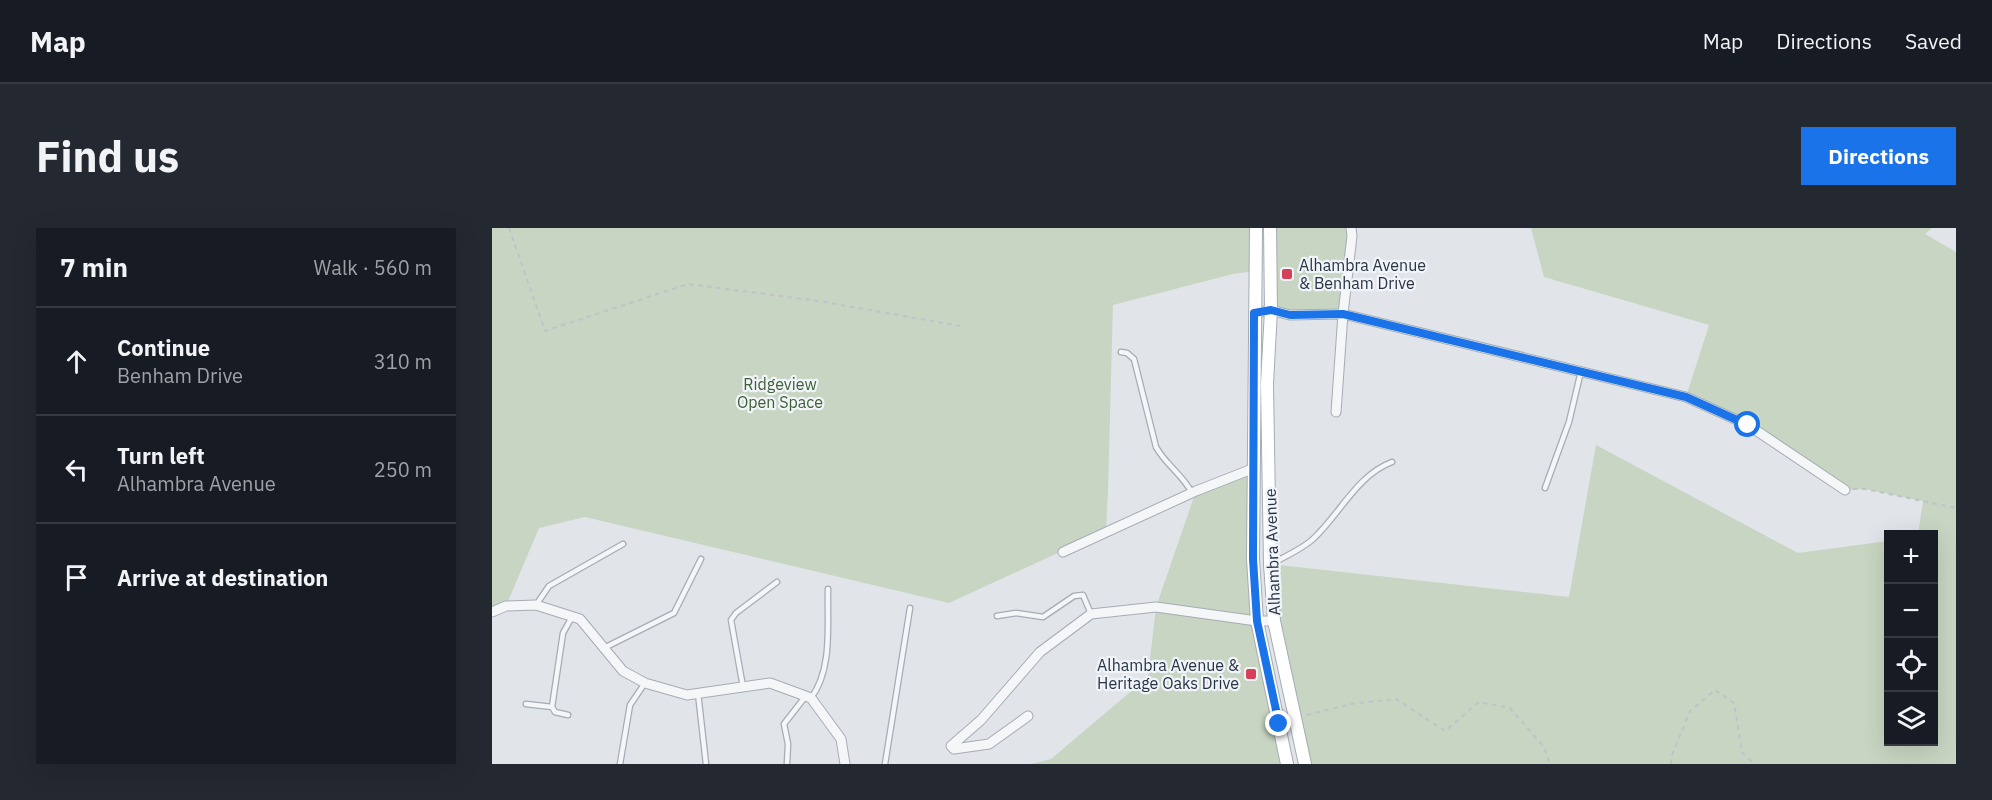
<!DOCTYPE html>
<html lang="en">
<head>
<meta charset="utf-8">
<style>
	body { margin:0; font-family:"IBM Plex Sans",sans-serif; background:#242831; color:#f1f3f6 }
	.controls { position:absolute; right:18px; bottom:18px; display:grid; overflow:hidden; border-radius:0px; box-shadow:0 6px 24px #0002 }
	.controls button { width:54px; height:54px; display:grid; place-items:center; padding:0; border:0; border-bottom:2px solid #363941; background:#171b24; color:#f1f3f6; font:30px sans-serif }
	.stop { position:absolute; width:18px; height:18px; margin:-14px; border:4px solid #1a73e8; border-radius:50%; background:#fff }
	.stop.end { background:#1a73e8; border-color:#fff; box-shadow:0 2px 6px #0008 }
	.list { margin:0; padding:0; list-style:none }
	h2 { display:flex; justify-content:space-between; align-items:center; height:78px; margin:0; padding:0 24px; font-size:26px }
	h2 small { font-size:20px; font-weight:400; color:#9ea1a6 }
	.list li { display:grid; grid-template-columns:39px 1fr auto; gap:18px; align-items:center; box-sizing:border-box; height:108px; padding:0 24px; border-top:2px solid #363941 }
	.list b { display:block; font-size:22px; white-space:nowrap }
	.list p { margin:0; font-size:20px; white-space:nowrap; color:#9ea1a6 }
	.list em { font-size:20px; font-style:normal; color:#9ea1a6 }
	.icon { flex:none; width:33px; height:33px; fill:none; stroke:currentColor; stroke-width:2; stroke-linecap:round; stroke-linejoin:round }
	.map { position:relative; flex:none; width:1464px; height:536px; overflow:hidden; border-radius:0px }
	header { display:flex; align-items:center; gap:36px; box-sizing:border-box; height:84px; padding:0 30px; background:#171b24; border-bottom:2px solid #363941 }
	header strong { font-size:28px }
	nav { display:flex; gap:33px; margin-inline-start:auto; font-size:21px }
	.intro { display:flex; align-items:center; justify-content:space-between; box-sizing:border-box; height:144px; padding:0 36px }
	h1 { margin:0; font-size:42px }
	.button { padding:15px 27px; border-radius:0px; background:#1a73e8; color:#fff; font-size:21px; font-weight:700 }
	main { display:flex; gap:36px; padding:0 36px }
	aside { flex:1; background:#171b24; border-radius:0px; box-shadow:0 6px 24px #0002 }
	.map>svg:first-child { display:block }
</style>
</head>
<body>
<header>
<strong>Map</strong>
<nav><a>Map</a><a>Directions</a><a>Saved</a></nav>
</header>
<div class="intro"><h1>Find us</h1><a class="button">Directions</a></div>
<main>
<aside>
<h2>7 min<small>Walk · 560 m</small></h2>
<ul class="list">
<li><svg class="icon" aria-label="ahead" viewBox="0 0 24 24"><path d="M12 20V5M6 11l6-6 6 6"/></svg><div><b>Continue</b><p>Benham Drive</p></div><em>310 m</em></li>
<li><svg class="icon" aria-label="left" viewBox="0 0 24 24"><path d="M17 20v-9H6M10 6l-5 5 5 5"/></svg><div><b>Turn left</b><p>Alhambra Avenue</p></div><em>250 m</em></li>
<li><svg class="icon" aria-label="arrive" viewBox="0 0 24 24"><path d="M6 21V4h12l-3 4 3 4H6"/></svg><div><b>Arrive at destination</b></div></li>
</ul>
</aside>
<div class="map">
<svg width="1464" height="536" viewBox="0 0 1464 536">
	<rect width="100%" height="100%" fill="#e1e5ea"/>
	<!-- green -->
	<g fill="#c7d5c2">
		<polygon points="0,0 764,0 763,43 741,46 621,77 616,263 614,303 457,375 93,289 47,300 14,378 0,384"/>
		<polygon points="778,0 859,0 851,86 779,82"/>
		<polygon points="1039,0 1440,0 1433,6 1464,24 1464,536 813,536 782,393 778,336 1077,369 1104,217 1306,325 1396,313 1396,514 1442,514 1442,307 1426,306 1431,273 1373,261 1353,262 1256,197 1194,169 1217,97 1052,49"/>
		<polygon points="760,241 761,331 795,536 539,536 559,531 656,449 664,379 704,263"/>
	</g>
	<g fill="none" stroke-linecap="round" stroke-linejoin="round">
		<!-- service casing -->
		<g stroke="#a6acb5" stroke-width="7">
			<g id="service">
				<path d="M629 124 635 125 642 131 664 219C674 237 691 247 700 265"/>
				<polyline points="1053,260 1077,194 1089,143"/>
				<path d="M781 335C794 328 810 321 821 311 848 286 865 247 900 234"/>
				<polyline points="44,377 57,358 131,316"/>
				<polyline points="505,388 524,385 551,389 582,368 591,367 599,386"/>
				<polyline points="112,420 182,385 209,331"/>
				<polyline points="251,459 239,392 244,385 285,354"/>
				<polyline points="206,465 214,536"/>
				<path d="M319 470C341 441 335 396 336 361"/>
				<polyline points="34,476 60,479 63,484 76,487"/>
				<polyline points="60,479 71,405 80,389"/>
				<polyline points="128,536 138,477 153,455"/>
				<polyline points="295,536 296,516 292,496 313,469"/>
				<polyline points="393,536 418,380"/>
			</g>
		</g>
		<!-- minor casing -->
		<g stroke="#a6acb5" stroke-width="11">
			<g id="minor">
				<polyline points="762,85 779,82 798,87 851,86 1194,169 1256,197 1353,262"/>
				<polyline points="844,184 851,86 860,8 859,0"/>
				<polyline points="571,324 704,263 760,241"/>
				<polyline points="0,384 14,378 44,377 88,391 131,443 153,455 195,467 278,455 319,470 349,511 353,536"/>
				<polyline points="536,488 497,516 462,521 459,518 489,492 548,424 599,386 664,379 765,393 782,393"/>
			</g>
		</g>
		<!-- secondary casing -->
		<g stroke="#a6acb5" stroke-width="14">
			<g id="secondary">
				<polyline points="764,0 761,331 765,393 795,536"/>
				<polyline points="778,0 779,82 775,156 778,336 782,393 813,536"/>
			</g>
		</g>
		<!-- path -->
		<g stroke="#bfc3c9" stroke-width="2" stroke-dasharray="4.5 4.5" stroke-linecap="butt">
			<polyline points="17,0 53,103 196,56 327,73 468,98"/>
			<polyline points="1361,261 1373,261 1464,280"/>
			<polyline points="815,487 859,476 904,471 953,503 987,474 1018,480 1052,519 1058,536"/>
			<polyline points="1179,536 1180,527 1198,483 1223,462 1242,475 1250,524 1262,536"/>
		</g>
		<!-- service -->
		<use href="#service" stroke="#f4f6f8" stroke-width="4.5"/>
		<!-- minor -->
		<use href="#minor" stroke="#f4f6f8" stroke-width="9"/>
		<!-- secondary -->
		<use href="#secondary" stroke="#fff" stroke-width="12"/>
	</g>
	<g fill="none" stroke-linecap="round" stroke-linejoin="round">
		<!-- route -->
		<polyline stroke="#1a73e8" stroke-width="8" points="787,496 765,393 761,331 762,85 779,82 798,87 851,86 1194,169 1256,197"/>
	</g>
	<!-- markers -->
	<g fill="#d64059" stroke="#f1f4f8" stroke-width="2">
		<rect x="789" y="40" width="12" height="12" rx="3"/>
		<rect x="753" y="440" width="12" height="12" rx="3"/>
	</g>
	<g text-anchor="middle" stroke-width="4.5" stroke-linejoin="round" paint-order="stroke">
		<!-- poi labels -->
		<g font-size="16" fill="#283343" stroke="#f1f4f8" text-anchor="start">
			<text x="807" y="43">Alhambra Avenue<tspan x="807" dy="18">&amp; Benham Drive</tspan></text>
			<text x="747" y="443" text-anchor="end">Alhambra Avenue &amp;<tspan x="747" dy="18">Heritage Oaks Drive</tspan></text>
		</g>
		<!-- park labels -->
		<g font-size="16" fill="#3e6035" stroke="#f1f4f8">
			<text x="288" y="162">Ridgeview<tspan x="288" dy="18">Open Space</tspan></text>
		</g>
		<!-- street labels -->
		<g font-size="16" fill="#283343" stroke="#f1f4f8">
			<text transform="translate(780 324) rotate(-92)" y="6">Alhambra Avenue</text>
		</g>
	</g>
</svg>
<div class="controls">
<button>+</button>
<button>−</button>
<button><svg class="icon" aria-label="locate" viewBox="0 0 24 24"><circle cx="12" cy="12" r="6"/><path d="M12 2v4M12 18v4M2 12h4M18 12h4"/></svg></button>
<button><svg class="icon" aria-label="layers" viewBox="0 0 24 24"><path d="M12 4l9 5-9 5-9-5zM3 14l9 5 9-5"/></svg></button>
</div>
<div class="stop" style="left:1256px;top:197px"></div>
<div class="stop end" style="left:787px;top:496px"></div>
</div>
</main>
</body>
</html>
